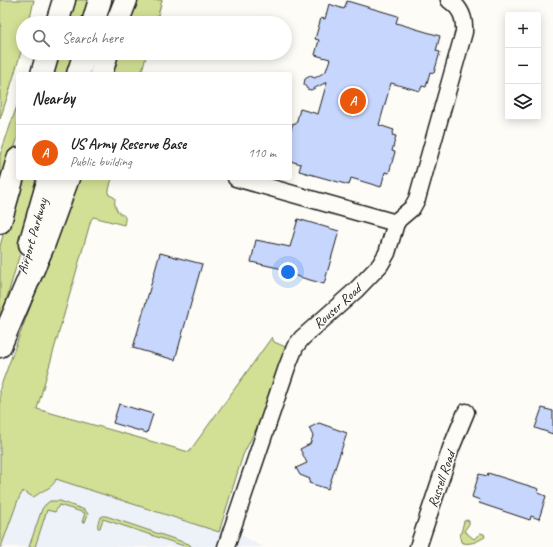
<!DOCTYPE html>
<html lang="en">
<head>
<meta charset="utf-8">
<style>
	body { margin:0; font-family:Caveat,sans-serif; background:#f2f2f2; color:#222 }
	.controls { position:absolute; right:12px; top:12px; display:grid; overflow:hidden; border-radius:4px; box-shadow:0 2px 10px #0003 }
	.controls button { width:36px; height:36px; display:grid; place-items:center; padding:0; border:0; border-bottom:1px solid #e0e0e0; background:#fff; color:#222; font:20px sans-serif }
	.you { position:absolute; left:288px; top:272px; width:14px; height:14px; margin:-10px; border:3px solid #fff; border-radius:50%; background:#1a73e8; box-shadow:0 0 0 6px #1a73e833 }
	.badge { display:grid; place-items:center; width:26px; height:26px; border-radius:50%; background:#ea580c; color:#fff; font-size:13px; font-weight:700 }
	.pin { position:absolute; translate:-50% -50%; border:2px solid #fff; box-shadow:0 1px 4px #0006 }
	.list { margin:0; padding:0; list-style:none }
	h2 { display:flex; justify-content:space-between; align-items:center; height:52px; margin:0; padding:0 16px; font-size:17px }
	h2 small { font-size:13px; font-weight:400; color:#767676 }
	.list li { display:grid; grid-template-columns:26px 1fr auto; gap:12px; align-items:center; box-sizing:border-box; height:56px; padding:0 16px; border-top:1px solid #e0e0e0 }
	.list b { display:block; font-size:15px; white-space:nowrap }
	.list p { margin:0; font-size:13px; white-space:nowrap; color:#767676 }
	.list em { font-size:13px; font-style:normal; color:#767676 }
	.icon { flex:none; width:22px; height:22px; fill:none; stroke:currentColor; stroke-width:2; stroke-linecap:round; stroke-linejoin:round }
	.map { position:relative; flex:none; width:553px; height:547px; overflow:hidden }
	.search { position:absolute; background:#fff; box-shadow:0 2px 10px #0003; left:16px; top:16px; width:276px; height:44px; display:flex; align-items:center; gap:10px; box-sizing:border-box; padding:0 14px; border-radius:22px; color:#767676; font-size:15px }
	.panel { position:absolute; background:#fff; box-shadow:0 2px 10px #0003; left:16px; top:72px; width:276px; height:108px; border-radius:4px }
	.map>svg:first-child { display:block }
</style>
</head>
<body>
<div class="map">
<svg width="553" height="547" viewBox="0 0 553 547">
	<rect width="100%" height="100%" fill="#fdfcf7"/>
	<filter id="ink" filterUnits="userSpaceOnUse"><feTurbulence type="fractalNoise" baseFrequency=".025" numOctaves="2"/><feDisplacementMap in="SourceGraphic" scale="8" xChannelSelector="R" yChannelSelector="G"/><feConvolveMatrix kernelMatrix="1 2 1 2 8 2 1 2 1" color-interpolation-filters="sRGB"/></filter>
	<g filter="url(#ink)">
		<!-- built -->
		<polygon fill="#edf1f8" points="0,457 239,534 263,547 0,547"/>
		<!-- green -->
		<g fill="#d1e094" stroke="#767e58">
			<polygon points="0,0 34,0 29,23 23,23 23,45 9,92 0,119 0,27 1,23 0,23"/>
			<polygon points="71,0 93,0 86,23 64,23"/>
			<polygon points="134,0 162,0 156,23 126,23"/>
			<polygon points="56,53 78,53 72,74 49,74"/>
			<polygon points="116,53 147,53 141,74 109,74"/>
			<polygon points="18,103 18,136 0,198 0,155"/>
			<polygon points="19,178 42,178 9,291 0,320 0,246"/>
			<path d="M78 178H112L108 194 115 198C115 201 114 205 116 208 120 219 128 210 124 225L93 217 91 220 37 409 189 452 272 337 274 342 288 348 268 405 243 455 219 532 56 479C53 487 48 488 41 492 38 494 36 496 33 497L23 491 18 500 1 547H0V388Z"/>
			<polygon points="50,501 60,501 85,510 88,514 85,522 83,523 82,522 85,513 59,505 55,512 47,510 35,547 29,547 42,509 45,505"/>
			<path d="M103 516H106L189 544 192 547H187L103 519 100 528H98C97 524 99 517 103 516Z"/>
			<path d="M467 520 469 521V524L464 531 474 539 480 533 484 534 485 537C478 541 469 546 461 542L460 537 464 521Z"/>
		</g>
		<!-- building -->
		<g fill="#c7d6fc" stroke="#1c1c1c">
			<polygon points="347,1 398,16 396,23 440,36 436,51 440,52 434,73 430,72 426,87 422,86 420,91 391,83 379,125 394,130 392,135 396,136 392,151 395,152 389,173 385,172 381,187 351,178 349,185 299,171 301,164 290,161 290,133 293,123 296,124 300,109 318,114 327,82 311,90 307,89 304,84 305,79 310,76 315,78 326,71 330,59 315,55 319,40 315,39 321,18 325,19 329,4 344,9"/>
			<polygon points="298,219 339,231 324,284 282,272 283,269 251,262 256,240 290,247"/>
			<polygon points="160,253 202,264 175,360 133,348"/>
			<polygon points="119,404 153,414 147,433 113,423"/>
			<polygon points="542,408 553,411 553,434 535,428"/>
			<polygon points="319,423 347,433 328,489 309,483 310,479 300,475 296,468 307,463 300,449 310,444 313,436 309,428"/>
			<polygon points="488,473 539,489 538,493 546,496 539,519 531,516 530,520 479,503 480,500 472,497 479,474 487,476"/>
		</g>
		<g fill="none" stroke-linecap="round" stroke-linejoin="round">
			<!-- minor casing -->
			<g stroke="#1c1c1c" stroke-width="19">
				<g id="minor">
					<path d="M396 223 399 219 412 208 417 199 464 32C465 18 461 8 449 0"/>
					<polyline points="226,547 287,367 295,347 302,338 356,290 380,265 387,253 396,223 236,178"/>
					<polyline points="418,547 451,448 466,412"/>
				</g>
			</g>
			<!-- highway casing -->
			<g stroke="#1c1c1c" stroke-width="25">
				<g id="highway">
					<polyline points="57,23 64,0"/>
					<polyline points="93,23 100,0"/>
					<polyline points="117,23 126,0"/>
					<polyline points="42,74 48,53"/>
					<polyline points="78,74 85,53"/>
					<polyline points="101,74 107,53"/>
					<polyline points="0,222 18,159"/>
					<polyline points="30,244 49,178"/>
					<polyline points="0,346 43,246 68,178"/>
				</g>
			</g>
			<!-- minor -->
			<use href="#minor" stroke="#fdfcf7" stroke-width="16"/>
			<!-- highway -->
			<use href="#highway" stroke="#fdfcf7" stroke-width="22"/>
		</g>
	</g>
	<g text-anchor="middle" stroke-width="3" stroke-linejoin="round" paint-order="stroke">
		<!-- street labels -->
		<g font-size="14" fill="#1c1c1c" stroke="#fdfcf7">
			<text transform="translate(32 236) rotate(-74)" y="5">Airport Parkway</text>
			<text transform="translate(337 306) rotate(-42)" y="5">Rouser Road</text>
			<text transform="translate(441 479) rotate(-71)" y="5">Russell Road</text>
		</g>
	</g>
</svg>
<div class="controls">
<button>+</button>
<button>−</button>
<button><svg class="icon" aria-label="layers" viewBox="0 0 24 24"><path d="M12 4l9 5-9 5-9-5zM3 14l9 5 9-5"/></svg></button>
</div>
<div class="you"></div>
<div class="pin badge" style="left:353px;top:101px">A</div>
<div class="search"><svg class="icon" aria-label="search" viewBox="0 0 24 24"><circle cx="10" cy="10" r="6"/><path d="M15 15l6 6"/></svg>Search here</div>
<section class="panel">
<h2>Nearby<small></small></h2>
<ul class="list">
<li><span class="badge">A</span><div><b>US Army Reserve Base</b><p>Public building</p></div><em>110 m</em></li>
</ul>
</section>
</div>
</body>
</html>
